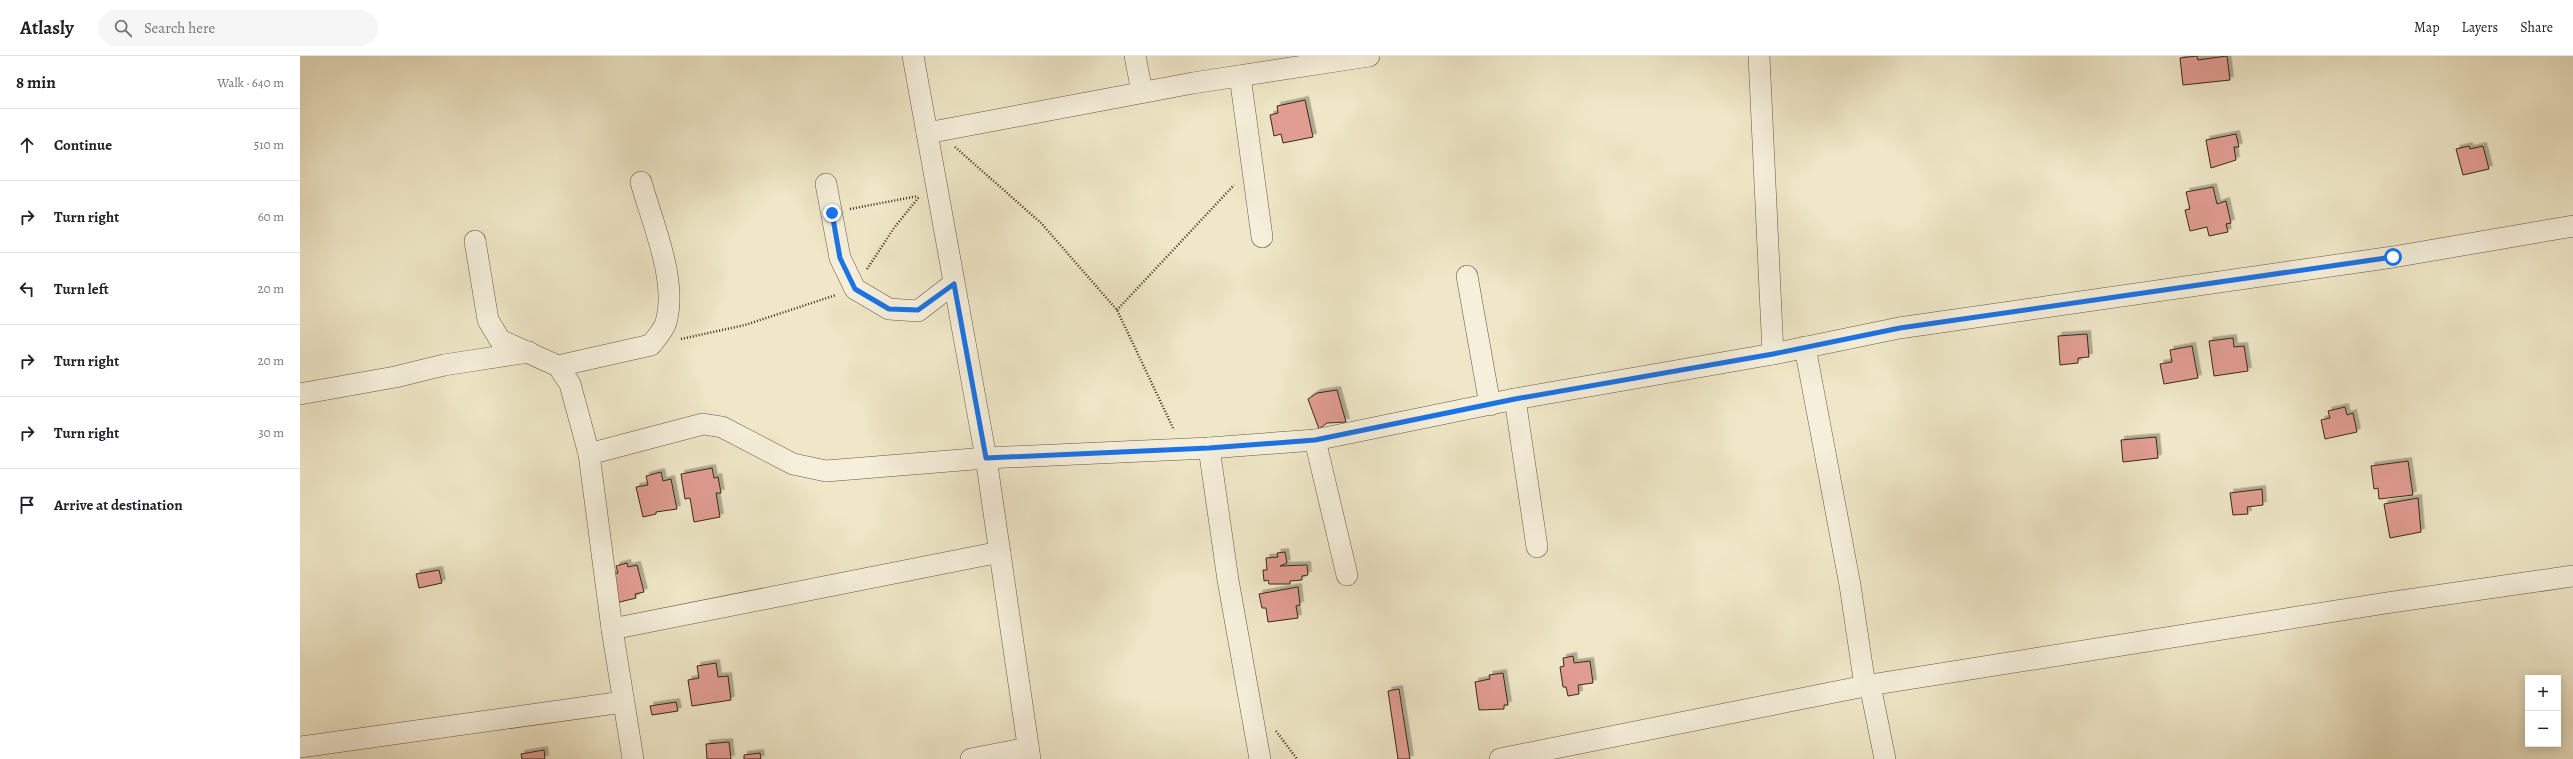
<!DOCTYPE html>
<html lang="en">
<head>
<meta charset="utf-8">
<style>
	body { margin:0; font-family:Alegreya,serif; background:#f6f6f6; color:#202124 }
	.controls { position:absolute; right:12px; bottom:12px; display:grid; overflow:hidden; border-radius:0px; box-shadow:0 2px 10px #0003 }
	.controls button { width:36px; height:36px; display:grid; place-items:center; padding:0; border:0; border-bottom:1px solid #e0e0e0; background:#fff; color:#202124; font:20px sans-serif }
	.stop { position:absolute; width:12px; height:12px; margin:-9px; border:3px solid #1a73e8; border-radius:50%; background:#fff }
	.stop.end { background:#1a73e8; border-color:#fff; box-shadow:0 1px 4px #0008 }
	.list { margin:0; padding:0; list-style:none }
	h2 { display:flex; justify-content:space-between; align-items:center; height:52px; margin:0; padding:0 16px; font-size:17px }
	h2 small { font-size:13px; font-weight:400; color:#757577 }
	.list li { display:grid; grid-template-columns:26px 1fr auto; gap:12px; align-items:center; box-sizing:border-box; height:72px; padding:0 16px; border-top:1px solid #e0e0e0 }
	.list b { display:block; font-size:15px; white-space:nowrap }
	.list em { font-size:13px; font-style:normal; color:#757577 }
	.icon { flex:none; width:22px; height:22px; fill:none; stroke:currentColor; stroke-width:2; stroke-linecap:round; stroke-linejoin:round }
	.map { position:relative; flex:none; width:2273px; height:703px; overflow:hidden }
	header { display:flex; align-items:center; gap:24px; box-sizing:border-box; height:56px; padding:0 20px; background:#fff; border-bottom:1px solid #e0e0e0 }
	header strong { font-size:19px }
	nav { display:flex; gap:22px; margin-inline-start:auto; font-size:14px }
	.search { width:280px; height:36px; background:#f6f6f6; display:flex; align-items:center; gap:10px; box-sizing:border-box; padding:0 14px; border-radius:22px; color:#757577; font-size:15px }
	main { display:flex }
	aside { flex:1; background:#fff }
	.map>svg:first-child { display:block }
</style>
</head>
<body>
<header>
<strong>Atlasly</strong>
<div class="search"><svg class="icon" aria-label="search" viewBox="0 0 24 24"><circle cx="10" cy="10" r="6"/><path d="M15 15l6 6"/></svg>Search here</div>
<nav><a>Map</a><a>Layers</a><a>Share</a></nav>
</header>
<main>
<aside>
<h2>8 min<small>Walk · 640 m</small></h2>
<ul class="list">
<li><svg class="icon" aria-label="ahead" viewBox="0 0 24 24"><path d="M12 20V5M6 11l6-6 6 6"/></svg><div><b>Continue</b></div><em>510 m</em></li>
<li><svg class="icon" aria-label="right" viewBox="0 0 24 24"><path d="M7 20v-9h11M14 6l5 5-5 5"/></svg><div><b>Turn right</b></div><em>60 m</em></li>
<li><svg class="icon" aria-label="left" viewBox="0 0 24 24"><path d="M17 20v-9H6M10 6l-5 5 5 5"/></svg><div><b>Turn left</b></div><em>20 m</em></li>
<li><svg class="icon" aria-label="right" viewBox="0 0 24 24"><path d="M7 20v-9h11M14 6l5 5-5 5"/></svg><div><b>Turn right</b></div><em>20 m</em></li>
<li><svg class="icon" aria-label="right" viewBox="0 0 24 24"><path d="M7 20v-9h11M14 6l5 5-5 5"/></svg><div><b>Turn right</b></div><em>30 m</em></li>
<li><svg class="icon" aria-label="arrive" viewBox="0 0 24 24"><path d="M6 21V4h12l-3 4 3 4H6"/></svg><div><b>Arrive at destination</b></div></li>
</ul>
</aside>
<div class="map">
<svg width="2273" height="703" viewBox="0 0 2273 703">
	<defs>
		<filter id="shadow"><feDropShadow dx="3.5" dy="-3.5" stdDeviation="0" flood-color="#0004"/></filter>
	</defs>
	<rect width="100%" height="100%" fill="#efe7c7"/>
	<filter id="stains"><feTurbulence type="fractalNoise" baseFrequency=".005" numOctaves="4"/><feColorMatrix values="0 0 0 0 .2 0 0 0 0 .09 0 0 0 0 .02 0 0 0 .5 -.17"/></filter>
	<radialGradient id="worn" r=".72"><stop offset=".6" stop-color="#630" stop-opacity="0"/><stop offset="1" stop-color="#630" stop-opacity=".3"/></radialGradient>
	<!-- building -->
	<g fill="#e19d92" stroke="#3b2815" filter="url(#shadow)">
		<polygon points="1897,0 1898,4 1927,0 1930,24 1883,29 1880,2"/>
		<polygon points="1005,44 1013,81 983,87 981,78 974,80 970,59 978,57 977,50"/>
		<polygon points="1936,78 1939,91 1934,91 1936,104 1911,112 1906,84"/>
		<polygon points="2169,90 2170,93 2183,90 2189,113 2163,119 2156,93"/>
		<polygon points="1913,131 1917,148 1926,145 1931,167 1926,168 1928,176 1909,180 1907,171 1890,175 1885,154 1890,153 1886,136"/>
		<polygon points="1787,278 1789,301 1778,302 1778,307 1760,309 1758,280"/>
		<polygon points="1933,282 1934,291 1944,290 1948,315 1914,320 1909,285"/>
		<polygon points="1892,290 1898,322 1864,328 1860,308 1872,306 1870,294"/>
		<polygon points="1037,334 1046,366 1027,367 1019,373 1008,343 1017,337"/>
		<polygon points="2045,351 2047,359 2053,357 2057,376 2025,383 2021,364 2030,362 2028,355"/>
		<polygon points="1856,381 1858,402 1823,406 1821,384"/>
		<polygon points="2108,405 2113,439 2079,443 2078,432 2074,433 2071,410"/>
		<polygon points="412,412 414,422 418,421 421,437 416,437 420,461 394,466 390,442 385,443 381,418"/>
		<polygon points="361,416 363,425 371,423 377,453 356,456 356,458 343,461 336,431 348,429 346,420"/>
		<polygon points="1962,433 1963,449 1947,451 1948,458 1933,459 1930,437"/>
		<polygon points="2118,442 2121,476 2090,482 2084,448"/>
		<polygon points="985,496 987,507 980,510 1007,509 1008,519 1002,520 1002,524 990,525 990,528 969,528 968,524 964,525 963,514 967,514 966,502 978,501 977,497"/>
		<polygon points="327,507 328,511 337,509 344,536 335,538 336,542 316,547 309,519 318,517 316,510"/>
		<polygon points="139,514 142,527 119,532 116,518"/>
		<polygon points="998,531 1000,549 996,550 998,562 968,566 966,552 962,552 959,538"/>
		<polygon points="1273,600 1274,607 1290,605 1293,627 1278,629 1279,638 1268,640 1266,631 1263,631 1260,611 1264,610 1263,602"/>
		<polygon points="416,607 418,621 428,620 431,644 392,650 388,624 399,622 397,610"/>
		<polygon points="1203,617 1208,649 1204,649 1204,653 1179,654 1175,626 1190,623 1189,619"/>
		<polygon points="1099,633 1110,703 1098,703 1088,635"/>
		<polygon points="376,646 378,655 352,659 350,650"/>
		<polygon points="429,686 431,703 407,703 406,688"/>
		<polygon points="244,694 245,703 222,703 221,698"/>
		<polygon points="460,697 461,703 444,703 444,699"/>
	</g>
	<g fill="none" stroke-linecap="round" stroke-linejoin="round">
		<!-- minor casing -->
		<g stroke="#685842" stroke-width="22">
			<g id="minor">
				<polyline points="613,0 686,402 730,703"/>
				<polyline points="835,0 842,36"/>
				<polyline points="1459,0 1473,298"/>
				<polyline points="940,20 962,181"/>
				<polyline points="627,77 893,27 1069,0"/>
				<polyline points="526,128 540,202 555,233 589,253 618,255 653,228"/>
				<polyline points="175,185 188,264 200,284 258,310 270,328 289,398 312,573 333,703"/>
				<polyline points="1167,220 1190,349"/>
				<polyline points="1505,291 1550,529 1565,630"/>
				<path d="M258 310 351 289C356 282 364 274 366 266 378 225 352 166 341 126"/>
				<polyline points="0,338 95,321 144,309 229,296"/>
				<polyline points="1215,343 1237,491"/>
				<polyline points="1015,384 1047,519"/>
				<polyline points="909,392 928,524 960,703"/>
				<polyline points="289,398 403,368 422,371 493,408 526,415 686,402 909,392 1015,384 1215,343 1473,298 1599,272 2093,201 2273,170"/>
				<polyline points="312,573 700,496"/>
				<polyline points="1570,629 1585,703"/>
				<polyline points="0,691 323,646"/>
				<polyline points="671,703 728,692"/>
				<polyline points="1200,703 1570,629 2086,547 2273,520"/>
			</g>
		</g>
		<!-- path -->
		<g stroke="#3b2815" stroke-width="2.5" stroke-dasharray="1 2" stroke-linecap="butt">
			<polyline points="655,91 741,167 817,254 874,374"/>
			<polyline points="550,153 618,140"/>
			<polyline points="567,213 594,172 619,141"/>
			<polyline points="817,254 934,129"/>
			<polyline points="381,283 445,269 536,239"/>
			<polyline points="976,675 997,703"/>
		</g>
		<!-- minor -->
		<use href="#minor" stroke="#f5efdb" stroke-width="21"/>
	</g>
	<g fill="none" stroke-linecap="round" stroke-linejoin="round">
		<!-- route -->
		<polyline stroke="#1a73e8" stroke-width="5" points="532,157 540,202 555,233 589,253 618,254 654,228 686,402 909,392 1015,384 1215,343 1473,298 1600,272 2093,201"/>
	</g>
	<rect width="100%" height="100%" filter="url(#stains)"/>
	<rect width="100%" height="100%" fill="url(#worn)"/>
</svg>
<div class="controls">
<button>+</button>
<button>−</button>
</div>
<div class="stop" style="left:2093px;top:201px"></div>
<div class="stop end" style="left:532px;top:157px"></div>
</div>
</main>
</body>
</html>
